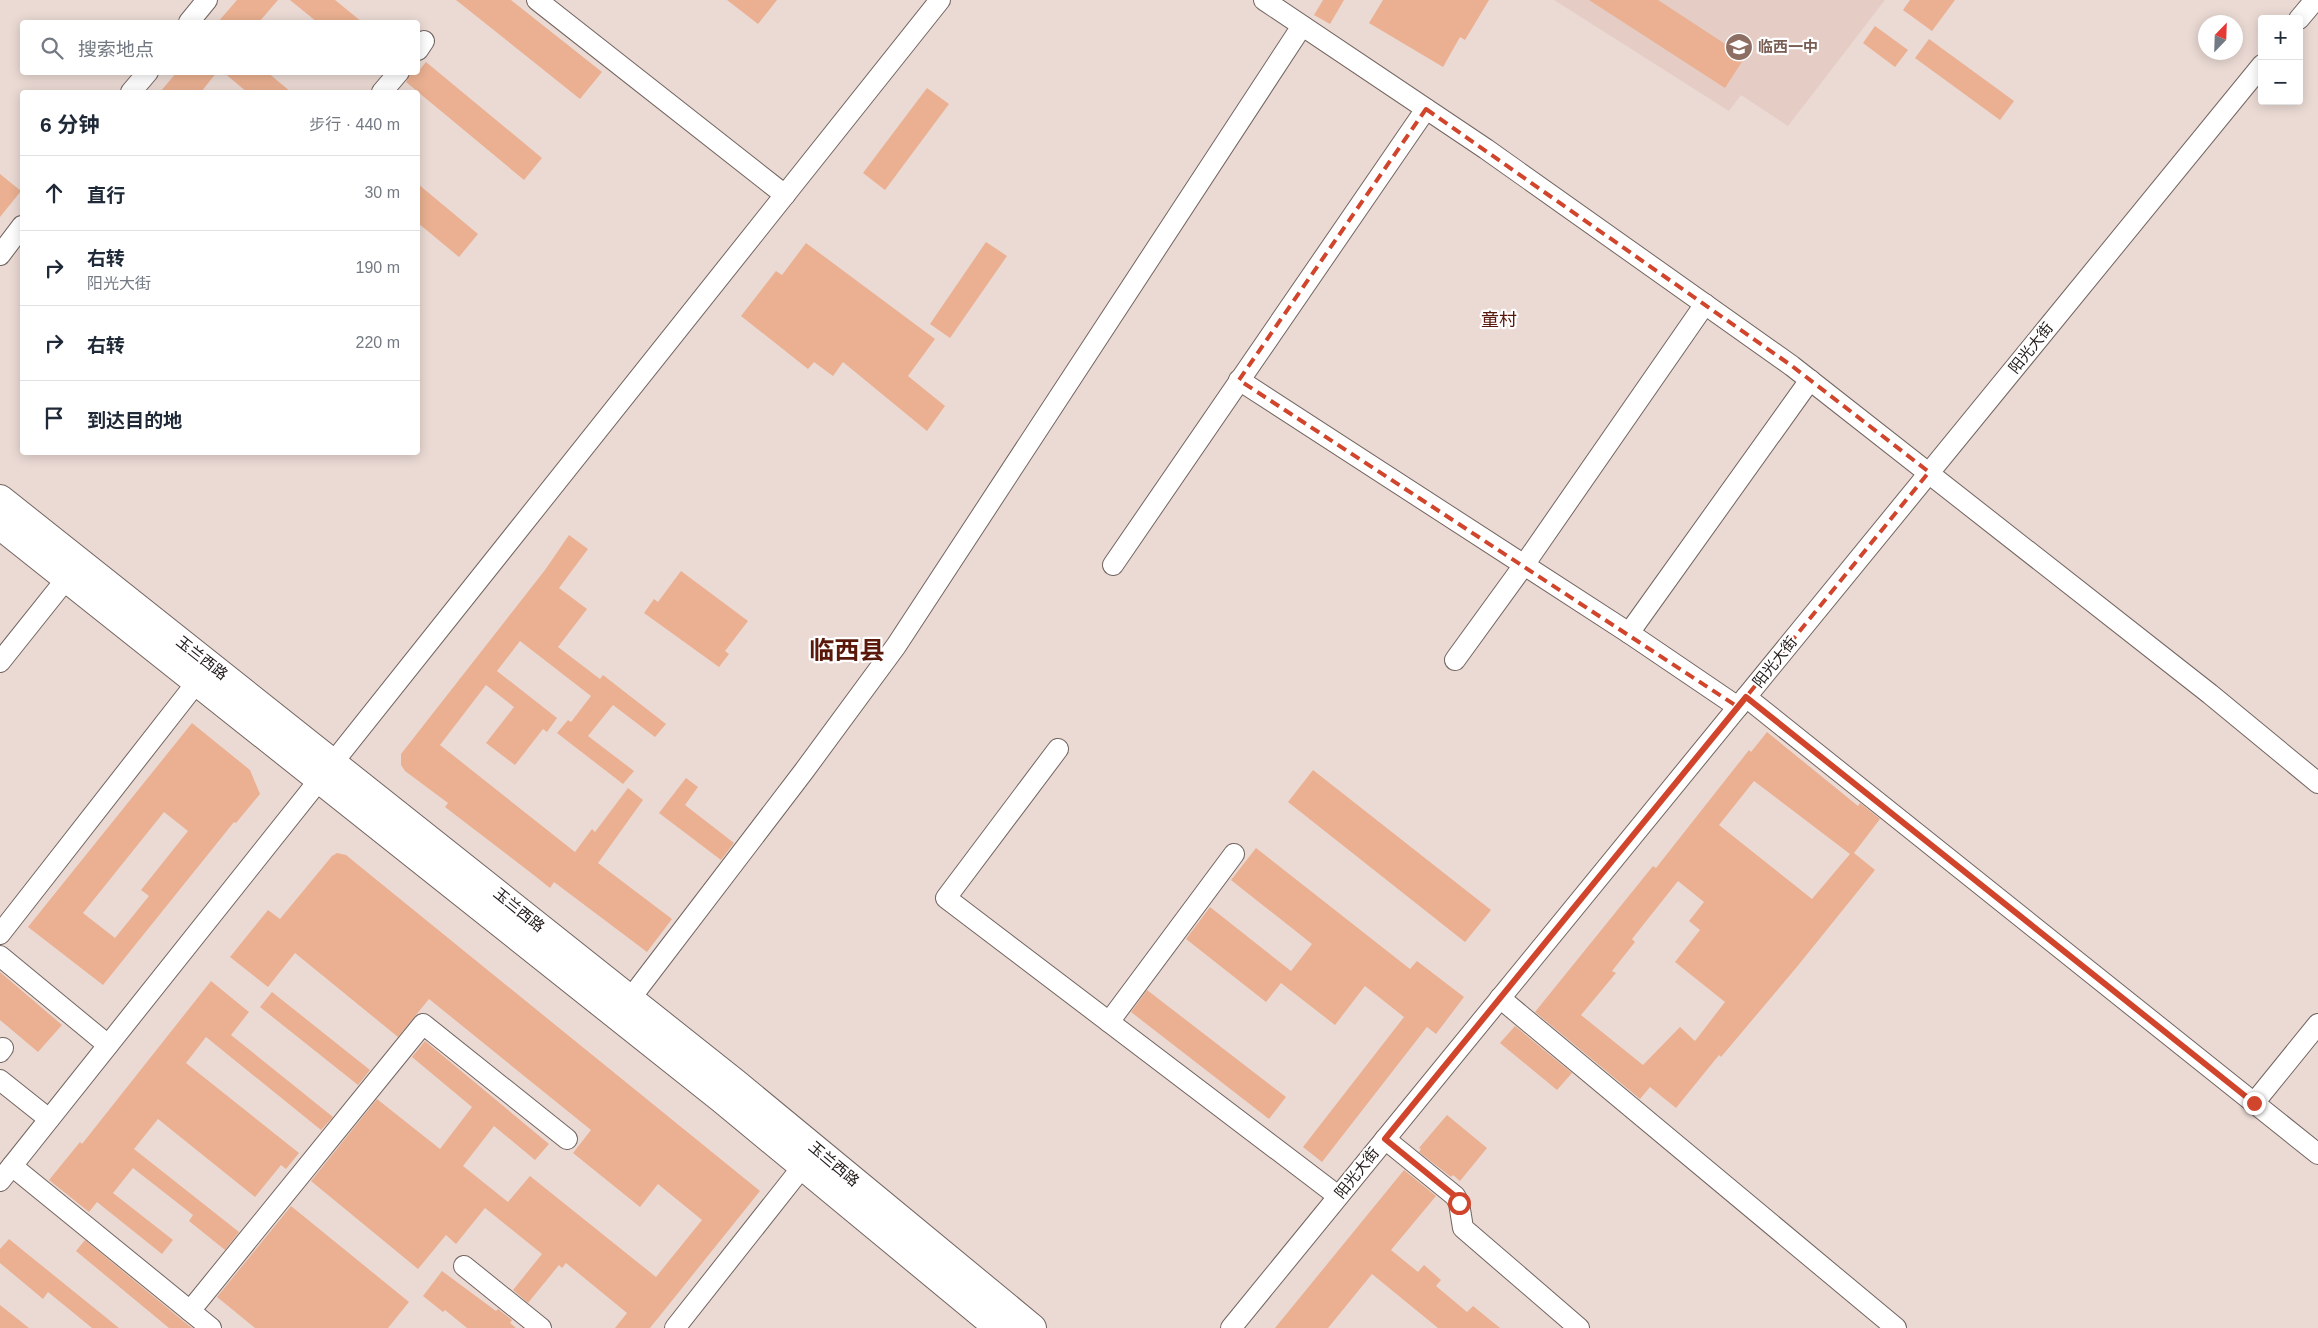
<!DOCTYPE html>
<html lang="zh">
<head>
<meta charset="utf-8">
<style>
	body { margin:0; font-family:Arial,"Noto Sans SC",sans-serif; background:#f6f6f7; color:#1f2937 }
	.controls { position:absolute; right:15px; top:15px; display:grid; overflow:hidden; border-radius:5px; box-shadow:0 2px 12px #0003 }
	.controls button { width:45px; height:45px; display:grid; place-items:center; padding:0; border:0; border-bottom:1px solid #e0e1e3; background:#fff; color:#1f2937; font:25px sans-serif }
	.compass { position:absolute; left:2198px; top:15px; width:45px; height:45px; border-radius:50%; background:#fff; box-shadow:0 2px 12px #0003; rotate:23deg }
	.stop { position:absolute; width:15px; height:15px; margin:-11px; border:4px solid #d0452b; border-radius:50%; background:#fff }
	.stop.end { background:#d0452b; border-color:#fff; box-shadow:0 1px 5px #0008 }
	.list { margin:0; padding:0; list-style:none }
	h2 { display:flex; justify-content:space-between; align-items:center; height:65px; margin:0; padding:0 20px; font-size:21px }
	h2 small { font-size:16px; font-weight:400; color:#747a83 }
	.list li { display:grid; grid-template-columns:32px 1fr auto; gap:15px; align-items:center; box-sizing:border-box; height:75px; padding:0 20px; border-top:1px solid #e0e1e3 }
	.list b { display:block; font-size:19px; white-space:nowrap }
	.list p { margin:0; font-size:16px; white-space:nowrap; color:#747a83 }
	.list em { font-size:16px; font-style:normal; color:#747a83 }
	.icon { flex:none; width:28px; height:28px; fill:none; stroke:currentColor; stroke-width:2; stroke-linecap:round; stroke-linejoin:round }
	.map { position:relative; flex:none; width:2318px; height:1328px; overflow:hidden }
	.search { position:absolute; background:#fff; box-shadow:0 2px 12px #0003; left:20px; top:20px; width:400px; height:55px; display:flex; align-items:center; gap:12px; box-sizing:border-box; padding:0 18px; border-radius:5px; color:#747a83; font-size:19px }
	.panel { position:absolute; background:#fff; box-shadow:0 2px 12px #0003; left:20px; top:90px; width:400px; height:365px; border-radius:5px }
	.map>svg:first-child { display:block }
</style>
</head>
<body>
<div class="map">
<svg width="2318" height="1328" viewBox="0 0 2318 1328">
	<rect width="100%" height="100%" fill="#ebdad4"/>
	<!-- built -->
	<polygon fill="#e5ccc4" points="1554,0 1885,0 1788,126 1741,95 1729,111"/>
	<!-- building -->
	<g fill="#eab091" fill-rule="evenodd">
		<polygon points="237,0 278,0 259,22 218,22"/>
		<polygon points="290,0 335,0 362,22 317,22"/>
		<polygon points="456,0 511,0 602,72 580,99"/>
		<polygon points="727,0 777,0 758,24"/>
		<polygon points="1323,0 1344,0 1330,24 1314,15"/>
		<polygon points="1383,0 1489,0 1465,40 1460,37 1443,67 1369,23"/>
		<polygon points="1589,0 1658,0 1745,57 1725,88"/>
		<polygon points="1910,0 1955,0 1932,31 1903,10"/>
		<polygon points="1875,26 1908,50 1895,67 1863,43"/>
		<polygon points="1929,39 2014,101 2000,120 1915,58"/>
		<polygon points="426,62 542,158 524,180 406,82 411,72 418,72"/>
		<polygon points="177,72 217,72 201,92 160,92"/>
		<polygon points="223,72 267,72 291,92 247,92"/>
		<polygon points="927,88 949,104 885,190 863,173"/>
		<polygon points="0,174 21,191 0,217"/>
		<polygon points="418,184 478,234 459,257 418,223"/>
		<polygon points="986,242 1007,256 950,338 930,324"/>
		<polygon points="806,243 935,339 908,376 945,406 927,431 843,362 833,376 814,362 808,369 741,316 776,271 782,275"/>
		<polygon points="569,535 588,549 559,588 587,609 558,647 600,679 603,675 666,724 655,737 613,705 588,736 634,771 623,784 557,733 568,720 571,722 591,696 520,641 497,671 557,718 547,732 543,729 515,765 486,743 514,707 486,685 440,745 575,852 592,829 595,832 628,788 643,800 598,863 672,919 647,952 554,882 550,888 535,876 445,807 448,803 405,771 401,765 401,754 545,570"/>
		<polygon points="681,571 748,621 725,651 729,654 719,667 644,613 654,599 658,602"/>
		<path d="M192 723 250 770 260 794 236 823 234 822 103 985 28 927ZM164 812 188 831 141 890 149 896 115 938 83 913Z"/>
		<path d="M1767 732 1858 806 1860 803 1880 819 1854 853 1875 870 1796 968 1721 1057 1719 1055 1676 1108 1650 1087 1640 1099 1535 1012 1653 866 1656 868 1749 750 1751 752ZM1754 781 1850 854 1812 899 1719 825ZM1678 881 1704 902 1689 921 1700 930 1675 962 1725 1002 1695 1041 1680 1027 1643 1065 1581 1015 1616 973 1612 971 1635 942 1632 939Z"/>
		<polygon points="1313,770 1491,910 1465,942 1288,802"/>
		<polygon points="686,778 698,787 685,805 734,843 721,860 659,813"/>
		<polygon points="1256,848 1410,969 1417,961 1464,997 1436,1034 1427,1027 1322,1162 1303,1147 1404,1017 1365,986 1335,1025 1281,983 1266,1002 1186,939 1210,907 1291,971 1312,944 1231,880"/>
		<polygon points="337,853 346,855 357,864 760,1191 650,1328 615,1328 627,1313 566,1263 562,1268 559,1265 528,1303 513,1290 542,1254 485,1208 456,1244 446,1235 418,1269 311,1181 377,1099 440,1149 472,1107 412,1057 425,1041 549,1144 535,1160 494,1126 463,1166 508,1202 530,1176 656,1277 702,1220 658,1184 640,1207 573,1153 591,1130 429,999 398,1037 295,953 268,987 230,957 268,910 280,919 332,856"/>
		<polygon points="0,972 62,1025 38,1052 0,1020"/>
		<polygon points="211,981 249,1012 231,1035 333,1117 321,1130 206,1037 186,1063 299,1153 286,1169 281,1165 255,1197 158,1119 134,1149 239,1232 225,1250 189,1221 193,1215 133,1168 113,1193 173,1240 162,1254 97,1202 89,1212 49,1180 80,1142 82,1144"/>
		<polygon points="1147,990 1286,1097 1269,1119 1131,1012"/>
		<polygon points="272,992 370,1070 358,1085 260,1007"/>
		<polygon points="1515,1026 1572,1073 1557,1090 1500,1043"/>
		<polygon points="1447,1115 1487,1148 1460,1181 1453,1175 1451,1177 1419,1152 1421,1149 1419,1148"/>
		<polygon points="1404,1170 1436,1196 1391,1250 1418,1272 1424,1265 1441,1280 1436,1286 1467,1312 1473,1306 1500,1328 1438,1328 1372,1274 1328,1328 1275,1328"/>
		<polygon points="291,1206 409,1302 388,1328 255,1328 217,1297"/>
		<polygon points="9,1239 20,1248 119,1328 92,1328 48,1292 43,1299 0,1263 0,1249"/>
		<polygon points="85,1240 182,1320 192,1328 169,1328 76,1251"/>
		<polygon points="442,1271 496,1311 498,1309 512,1320 510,1323 516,1328 467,1328 445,1310 443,1312 423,1296"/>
		<polygon points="0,1305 29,1328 0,1328"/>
	</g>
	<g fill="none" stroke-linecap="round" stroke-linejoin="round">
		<!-- minor casing -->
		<g stroke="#736560" stroke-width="22">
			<g id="minor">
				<polyline points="537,0 785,195"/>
				<polyline points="1264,0 1486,149 1792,366 2210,694 2318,783"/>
				<polyline points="2299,19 2315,0"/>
				<polyline points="189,22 207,0"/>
				<polyline points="418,50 424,41"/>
				<polyline points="131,92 148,72"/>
				<polyline points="382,92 399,72"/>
				<polyline points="0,255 22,226"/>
				<polyline points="1239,380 1629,633 1738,707"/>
				<polyline points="1113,565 1426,109"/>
				<polyline points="1629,633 1810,380"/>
				<polyline points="1455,660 1524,565 1705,304"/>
				<polyline points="0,662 67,578"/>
				<polyline points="1746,697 2318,1154"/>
				<polyline points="1058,749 946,898 1338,1196"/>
				<polyline points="0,934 197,682"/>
				<polyline points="0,956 108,1045"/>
				<polyline points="1500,998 1896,1328"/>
				<polyline points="630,999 804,771 896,646 1302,26"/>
				<polyline points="1109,1022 1234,854"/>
				<polyline points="0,1052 3,1048"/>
				<polyline points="0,1080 49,1119"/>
				<polyline points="2254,1103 2318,1024"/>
				<polyline points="1385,1139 1455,1196 1459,1203 1463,1228 1579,1328"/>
				<polyline points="12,1166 211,1328"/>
				<polyline points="0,1181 940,0"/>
				<polyline points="464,1266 541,1328"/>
				<polyline points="190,1311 423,1024 567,1139"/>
				<polyline points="675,1328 803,1166"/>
				<polyline points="1231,1328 2262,65"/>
			</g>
		</g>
		<!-- highway casing -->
		<g stroke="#736560" stroke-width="30">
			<g id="highway">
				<polyline points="0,499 735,1083 1032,1328"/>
				<polyline points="0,525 722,1099 999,1328"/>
			</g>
		</g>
		<!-- minor -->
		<use href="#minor" stroke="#fff" stroke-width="20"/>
		<!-- highway -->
		<use href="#highway" stroke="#fff" stroke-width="28"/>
	</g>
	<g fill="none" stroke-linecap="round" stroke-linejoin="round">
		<!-- route -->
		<polyline stroke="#d0452b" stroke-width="6" points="1459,1203 1455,1196 1385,1139 1746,697 2254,1103"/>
	</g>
	<!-- marked area -->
	<path fill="none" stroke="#d0452b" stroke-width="4" stroke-dasharray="10 6" stroke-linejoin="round" d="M1426 109 1792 366 1929 472 1738 707 1239 380Z"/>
	<!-- icons -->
	<defs>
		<g id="school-disc" transform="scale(1.4375)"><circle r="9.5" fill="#8d6e63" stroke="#fff"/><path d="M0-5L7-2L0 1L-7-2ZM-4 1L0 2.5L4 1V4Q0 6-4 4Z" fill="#fff"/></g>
	</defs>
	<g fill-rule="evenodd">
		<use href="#school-disc" x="1739" y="47"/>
	</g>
	<g text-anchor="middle" stroke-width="4.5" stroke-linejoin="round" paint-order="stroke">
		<!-- education labels -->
		<g font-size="15" font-weight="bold" fill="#785e54" stroke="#fff" text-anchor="start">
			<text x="1758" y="52">临西一中</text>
		</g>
		<!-- street labels -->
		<g font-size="15" fill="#1e1816" stroke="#fff">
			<text transform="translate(2031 348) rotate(-51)" y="5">阳光大街</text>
			<text transform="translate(202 658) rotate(38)" y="5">玉兰西路</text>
			<text transform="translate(1775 662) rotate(-51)" y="5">阳光大街</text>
			<text transform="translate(519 910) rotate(39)" y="5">玉兰西路</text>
			<text transform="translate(834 1164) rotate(40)" y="5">玉兰西路</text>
			<text transform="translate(1357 1173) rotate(-51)" y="5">阳光大街</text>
		</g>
		<!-- quarter labels -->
		<g font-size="18" fill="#5a180b" stroke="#fff">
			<text x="1499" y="326">童村</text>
		</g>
		<!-- town labels -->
		<g font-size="25" font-weight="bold" fill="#5a180b" stroke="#fff">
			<text x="847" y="659">临西县</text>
		</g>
	</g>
</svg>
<div class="controls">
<button>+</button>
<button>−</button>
</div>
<svg class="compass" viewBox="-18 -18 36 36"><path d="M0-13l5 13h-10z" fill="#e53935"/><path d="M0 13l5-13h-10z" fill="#747a83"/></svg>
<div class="stop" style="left:1459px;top:1203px"></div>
<div class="stop end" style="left:2254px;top:1103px"></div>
<div class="search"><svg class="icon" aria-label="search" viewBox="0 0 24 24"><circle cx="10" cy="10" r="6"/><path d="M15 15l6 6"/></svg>搜索地点</div>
<section class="panel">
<h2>6 分钟<small>步行 · 440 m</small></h2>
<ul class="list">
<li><svg class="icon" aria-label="ahead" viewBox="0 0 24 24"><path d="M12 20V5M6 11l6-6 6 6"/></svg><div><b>直行</b></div><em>30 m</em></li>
<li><svg class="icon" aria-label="right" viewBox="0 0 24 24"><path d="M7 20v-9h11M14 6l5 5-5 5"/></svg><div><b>右转</b><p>阳光大街</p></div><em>190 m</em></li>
<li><svg class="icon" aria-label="right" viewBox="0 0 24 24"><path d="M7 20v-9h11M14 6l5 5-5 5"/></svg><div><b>右转</b></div><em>220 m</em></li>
<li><svg class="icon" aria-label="arrive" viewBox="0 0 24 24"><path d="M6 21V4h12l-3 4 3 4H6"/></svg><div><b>到达目的地</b></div></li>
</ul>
</section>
</div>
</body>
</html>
